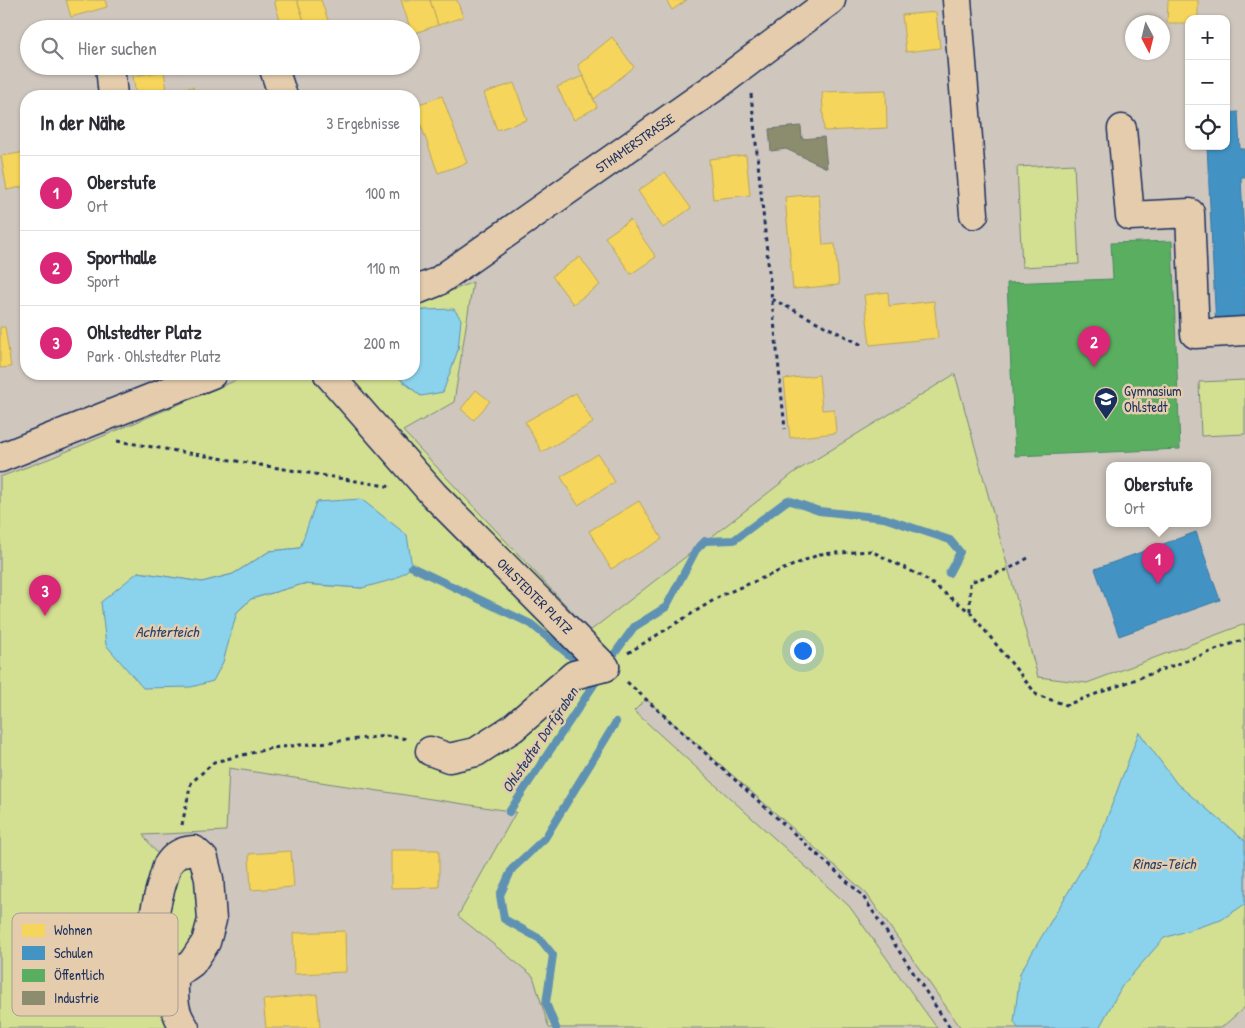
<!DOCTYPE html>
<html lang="de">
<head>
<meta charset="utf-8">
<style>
	body { margin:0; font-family:"Patrick Hand",sans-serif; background:#f2f2f3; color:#2b2b33 }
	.controls { position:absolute; right:15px; top:15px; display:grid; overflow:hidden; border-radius:10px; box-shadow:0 1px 4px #0004 }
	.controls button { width:45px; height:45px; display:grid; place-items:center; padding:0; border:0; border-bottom:1px solid #e1e1e2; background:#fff; color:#2b2b33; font:25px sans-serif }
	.compass { position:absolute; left:1125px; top:15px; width:45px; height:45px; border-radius:50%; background:#fff; box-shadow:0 1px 4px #0004; rotate:173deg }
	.you { position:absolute; left:802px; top:650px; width:18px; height:18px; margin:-12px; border:4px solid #fff; border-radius:50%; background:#1a73e8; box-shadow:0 0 0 8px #1a73e833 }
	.badge { display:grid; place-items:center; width:32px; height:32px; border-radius:50%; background:#db2777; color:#fff; font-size:16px; font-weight:700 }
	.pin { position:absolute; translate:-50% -41px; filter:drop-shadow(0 1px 2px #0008) }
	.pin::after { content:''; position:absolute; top:26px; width:18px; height:15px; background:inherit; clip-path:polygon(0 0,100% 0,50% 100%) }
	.popup { position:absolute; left:1106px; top:462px; width:105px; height:65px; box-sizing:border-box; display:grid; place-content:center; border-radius:10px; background:#fff; filter:drop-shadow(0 1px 4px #0005); font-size:16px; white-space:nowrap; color:#7c7c81 }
	.popup b { font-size:19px; color:#2b2b33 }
	.popup::after { content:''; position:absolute; left:50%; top:100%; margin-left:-10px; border:10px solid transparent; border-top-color:#fff }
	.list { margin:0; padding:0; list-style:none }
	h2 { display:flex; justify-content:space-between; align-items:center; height:65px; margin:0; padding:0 20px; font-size:21px }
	h2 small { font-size:16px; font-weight:400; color:#7c7c81 }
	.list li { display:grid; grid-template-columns:32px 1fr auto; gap:15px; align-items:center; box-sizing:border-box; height:75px; padding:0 20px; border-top:1px solid #e1e1e2 }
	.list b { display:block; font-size:19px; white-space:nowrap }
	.list p { margin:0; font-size:16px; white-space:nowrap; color:#7c7c81 }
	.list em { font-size:16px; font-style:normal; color:#7c7c81 }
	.icon { flex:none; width:28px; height:28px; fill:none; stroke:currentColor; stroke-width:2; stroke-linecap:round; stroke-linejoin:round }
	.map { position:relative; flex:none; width:1245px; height:1028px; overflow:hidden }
	.search { position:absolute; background:#fff; box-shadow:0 1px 4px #0004; left:20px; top:20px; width:400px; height:55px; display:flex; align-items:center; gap:12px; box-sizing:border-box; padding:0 18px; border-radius:28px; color:#7c7c81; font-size:19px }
	.panel { position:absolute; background:#fff; box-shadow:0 1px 4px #0004; left:20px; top:90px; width:400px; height:290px; border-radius:20px }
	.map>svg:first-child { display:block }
</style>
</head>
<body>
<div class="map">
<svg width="1245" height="1028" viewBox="0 0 1245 1028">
	<rect width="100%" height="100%" fill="#cfc7be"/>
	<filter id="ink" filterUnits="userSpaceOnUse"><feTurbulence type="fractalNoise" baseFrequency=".02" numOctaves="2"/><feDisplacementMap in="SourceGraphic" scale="10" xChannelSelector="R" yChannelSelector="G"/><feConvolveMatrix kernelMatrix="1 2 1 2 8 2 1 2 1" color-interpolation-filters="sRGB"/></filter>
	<g filter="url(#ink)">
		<!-- green -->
		<g fill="#d3df91" stroke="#778778" fill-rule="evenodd">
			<polygon points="1074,164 1079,264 1022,267 1017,167"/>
			<path d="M473 282 454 402 403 431 590 631 795 472 955 374 1038 677 1087 683 1245 624V1007L1221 1028H961L866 893 646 699 634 711 849 906 937 1028H549L533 976 458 916 516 812 229 768 226 831 143 835 167 866 194 850 212 920 174 976 185 1028H0V477L51 458 251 374H394L421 396 424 310 414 314V306ZM300 548 362 588 303 584 251 599 237 612 229 636 138 572 202 582 233 574 270 551Z"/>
			<polygon points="1245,380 1245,434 1201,436 1199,382"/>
		</g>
		<!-- water -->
		<g fill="#8bd3ec" stroke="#5e91b3">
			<polygon points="454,309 461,319 458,350 443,392 421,396 394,374 414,374 414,314 424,310"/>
			<polygon points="361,499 407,535 412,567 395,579 362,588 303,584 251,599 237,612 223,662 213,681 191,687 143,688 106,645 101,602 138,572 202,582 233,574 270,551 300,548 316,502"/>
			<polygon points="1139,732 1177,784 1245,841 1245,904 1221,920 1164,938 1122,986 1099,1028 1018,1028 1014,1022 1020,973 1098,842"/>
		</g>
		<!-- homes -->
		<g fill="#f6d55c" stroke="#b4a35d">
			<polygon points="66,0 105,0 107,7 71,17"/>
			<polygon points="278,0 297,0 307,29 283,29 274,1"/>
			<polygon points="297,0 321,0 331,29 307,29"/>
			<polygon points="401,0 430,0 438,25 412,34"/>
			<polygon points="430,0 457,0 463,17 438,25"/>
			<polygon points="666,0 687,0 672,10"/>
			<polygon points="1168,0 1198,0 1198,19 1189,19 1189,23 1167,23"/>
			<polygon points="936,12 940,48 906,52 902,15"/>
			<polygon points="230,19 232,29 203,29 202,24"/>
			<polygon points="202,24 203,29 180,29"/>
			<polygon points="612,37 634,67 594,99 578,65"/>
			<polygon points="180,66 205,66 181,71"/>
			<polygon points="164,71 167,91 193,87 195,96 136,96 133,76"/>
			<polygon points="583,76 597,107 574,120 557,87"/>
			<polygon points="514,83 527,120 497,130 484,93"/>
			<polygon points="886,90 887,128 824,131 822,92"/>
			<polygon points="442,96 467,163 438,173 414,106"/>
			<polygon points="26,152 26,186 7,190 1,156"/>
			<polygon points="746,155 750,195 713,199 709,159"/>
			<polygon points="665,172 691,208 663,228 638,191"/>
			<polygon points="819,194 823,245 835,244 839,285 793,289 785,197"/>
			<polygon points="630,220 656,257 631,274 605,237"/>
			<polygon points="580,257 600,285 573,304 552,276"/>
			<polygon points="888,292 889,306 934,301 938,338 870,345 864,295"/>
			<polygon points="0,327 5,327 11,367 0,368"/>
			<polygon points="819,375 822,410 834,409 836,433 790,438 784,379"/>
			<polygon points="476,390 490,401 474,420 461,409"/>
			<polygon points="576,393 593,423 542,452 525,422"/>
			<polygon points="598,454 615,482 578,505 561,477"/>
			<polygon points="639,501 662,539 611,569 589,531"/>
			<polygon points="391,850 439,850 439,887 391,888"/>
			<polygon points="291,851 294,887 251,890 249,854"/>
			<polygon points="345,931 346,972 294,974 293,933"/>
			<polygon points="317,994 320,1028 266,1028 263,1000"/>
		</g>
		<!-- schools -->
		<g fill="#4393c3" stroke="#3775a5">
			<polygon points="1238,112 1240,149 1245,149 1245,177 1241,177 1245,257 1245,326 1216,327 1207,146 1226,146 1226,113"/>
			<polygon points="1196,532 1220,600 1119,636 1095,569"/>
		</g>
		<!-- public -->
		<polygon fill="#5aae61" stroke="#478860" points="1172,241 1180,449 1015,456 1007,283 1113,279 1111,243"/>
		<!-- industry -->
		<polygon fill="#8c8c6e" stroke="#6a7069" points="801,126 802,139 824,137 827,168 786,149 771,151 769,129"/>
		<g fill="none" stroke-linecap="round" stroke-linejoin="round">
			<!-- stream -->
			<g stroke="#5e91b3" stroke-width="8">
				<polyline points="412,567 531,624 574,659"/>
				<polyline points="615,653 634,627 666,607 696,550 705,541 734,540 788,500 819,511 884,518 950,540 960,552 949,573"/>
				<polyline points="509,812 595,683"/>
				<polyline points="556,1028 546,1003 553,955 540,939 504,919 500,895 512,869 545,838 616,722"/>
			</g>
			<!-- minor casing -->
			<g stroke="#1b2f5e" stroke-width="31">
				<g id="minor">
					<polyline points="957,0 974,214"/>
					<polyline points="110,66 113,96"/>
					<polyline points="273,66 283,96"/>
					<polyline points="1122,129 1130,216 1190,213 1195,334 1245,331"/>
					<polyline points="414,291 437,282 719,84 831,0"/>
					<polyline points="328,374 434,495 605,667"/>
					<polyline points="0,458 212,374"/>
					<polyline points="430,751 449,758 476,752 513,728 574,675 605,667"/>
					<path d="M174 976C170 971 165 966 161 961 144 932 159 895 167 866 174 855 181 851 194 850L204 859 209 879 212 920 206 942 192 963 174 976C174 997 172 1010 185 1028"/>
				</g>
			</g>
			<!-- path -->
			<g stroke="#1b2f5e" stroke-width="3" stroke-dasharray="4 4" stroke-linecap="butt">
				<polyline points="751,94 785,429"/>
				<polyline points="772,299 862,345"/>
				<polyline points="117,441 392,487"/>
				<polyline points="970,611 970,582 1009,569 1028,558"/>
				<polyline points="628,653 722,595 820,554 871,551 923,577 970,612 1037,695 1066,705 1245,639"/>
				<polyline points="627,682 862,895 950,1028"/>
				<polyline points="182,825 191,783 214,762 272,748 386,736 408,739"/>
			</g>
			<!-- minor -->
			<use href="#minor" stroke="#e4ccad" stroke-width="28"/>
		</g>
	</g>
	<!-- icons -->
	<defs>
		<g id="school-pin" transform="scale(1.25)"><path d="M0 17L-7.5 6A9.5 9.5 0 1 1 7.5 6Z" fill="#1b2f5e" stroke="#e4ccad"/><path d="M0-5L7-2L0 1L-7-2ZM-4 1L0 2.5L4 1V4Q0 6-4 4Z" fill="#fff"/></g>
	</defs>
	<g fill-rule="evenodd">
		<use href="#school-pin" x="1106" y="399"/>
	</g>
	<g text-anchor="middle" stroke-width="5" stroke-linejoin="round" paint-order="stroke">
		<!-- street labels -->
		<g font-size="14" fill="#1b2f5e" stroke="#e4ccad">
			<text transform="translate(635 143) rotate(-35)" y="5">STHAMERSTRASSE</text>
			<text transform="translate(535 596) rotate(45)" y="5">OHLSTEDTER PLATZ</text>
		</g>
		<!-- poi labels -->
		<g font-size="14" fill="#1b2f5e" stroke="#e4ccad" text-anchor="start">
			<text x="1124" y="396">Gymnasium<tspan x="1124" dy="16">Ohlstedt</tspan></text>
		</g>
		<!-- water labels -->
		<g font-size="15" font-style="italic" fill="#263f6c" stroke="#e4ccad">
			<text x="167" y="637">Achterteich</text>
			<text transform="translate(540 740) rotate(-56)" y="5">Ohlstedter Dorfgraben</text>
			<text x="1164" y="869">Rinas-Teich</text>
		</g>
	</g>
	<!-- legend -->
	<rect x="12" y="913" width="166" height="103" rx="8" fill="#e4ccad" stroke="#a89d95" stroke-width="1"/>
	<rect x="22" y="924" width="23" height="13" fill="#f6d55c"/>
	<rect x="22" y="946" width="23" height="14" fill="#4393c3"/>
	<rect x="22" y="969" width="23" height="13" fill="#5aae61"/>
	<rect x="22" y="991" width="23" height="14" fill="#8c8c6e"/>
	<g font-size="14" fill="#1b2f5e">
		<text x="54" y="935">Wohnen</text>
		<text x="54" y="958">Schulen</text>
		<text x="54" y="980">Öffentlich</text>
		<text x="54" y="1003">Industrie</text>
	</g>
</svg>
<div class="controls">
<button>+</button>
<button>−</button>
<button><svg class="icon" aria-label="locate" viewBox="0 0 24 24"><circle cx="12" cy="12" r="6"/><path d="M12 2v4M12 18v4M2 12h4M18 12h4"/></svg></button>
</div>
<svg class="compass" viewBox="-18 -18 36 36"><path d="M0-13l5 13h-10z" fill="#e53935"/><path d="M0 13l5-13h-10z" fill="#7c7c81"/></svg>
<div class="you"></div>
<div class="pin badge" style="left:1158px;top:584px">1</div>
<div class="popup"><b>Oberstufe</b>Ort</div>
<div class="pin badge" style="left:1094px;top:367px">2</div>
<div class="pin badge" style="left:45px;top:616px">3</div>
<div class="search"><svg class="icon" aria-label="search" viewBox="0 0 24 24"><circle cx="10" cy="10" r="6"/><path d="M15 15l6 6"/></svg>Hier suchen</div>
<section class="panel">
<h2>In der Nähe<small>3 Ergebnisse</small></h2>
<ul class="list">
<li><span class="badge">1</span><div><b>Oberstufe</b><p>Ort</p></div><em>100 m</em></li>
<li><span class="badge">2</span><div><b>Sporthalle</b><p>Sport</p></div><em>110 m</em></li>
<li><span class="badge">3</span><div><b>Ohlstedter Platz</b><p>Park · Ohlstedter Platz</p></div><em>200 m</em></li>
</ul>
</section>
</div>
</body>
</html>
